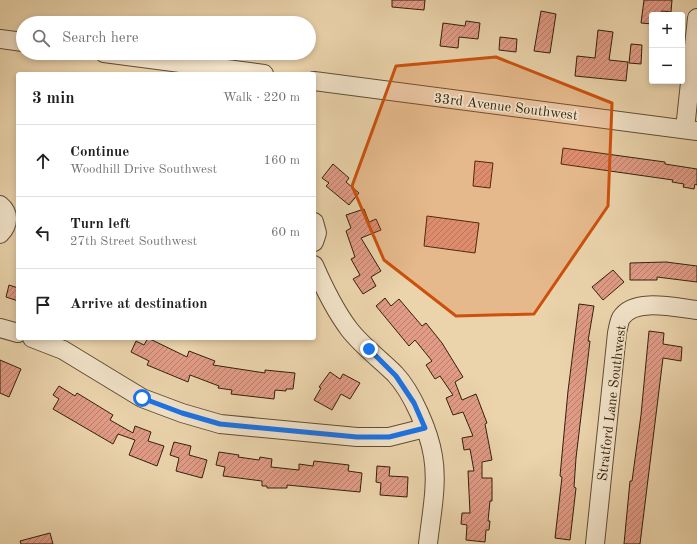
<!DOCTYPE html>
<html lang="en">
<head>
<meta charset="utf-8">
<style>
	body { margin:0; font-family:"Old Standard TT",serif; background:#f2f2f2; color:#202124 }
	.controls { position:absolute; right:12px; top:12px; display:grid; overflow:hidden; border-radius:4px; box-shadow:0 2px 6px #0003 }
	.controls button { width:36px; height:36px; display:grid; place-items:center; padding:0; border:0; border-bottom:1px solid #e0e0e0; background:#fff; color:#202124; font:20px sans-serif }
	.stop { position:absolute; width:12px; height:12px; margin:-9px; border:3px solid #1a73e8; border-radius:50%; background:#fff }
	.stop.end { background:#1a73e8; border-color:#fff; box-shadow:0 1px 4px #0008 }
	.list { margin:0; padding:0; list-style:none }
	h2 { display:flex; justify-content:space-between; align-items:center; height:52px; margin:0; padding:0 16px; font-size:17px }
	h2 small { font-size:13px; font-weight:400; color:#757577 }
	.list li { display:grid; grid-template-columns:26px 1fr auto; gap:12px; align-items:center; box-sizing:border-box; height:72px; padding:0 16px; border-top:1px solid #e0e0e0 }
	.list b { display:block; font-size:15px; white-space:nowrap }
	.list p { margin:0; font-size:13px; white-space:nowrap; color:#757577 }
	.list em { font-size:13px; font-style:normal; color:#757577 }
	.icon { flex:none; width:22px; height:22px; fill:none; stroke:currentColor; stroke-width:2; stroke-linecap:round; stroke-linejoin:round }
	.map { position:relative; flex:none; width:697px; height:544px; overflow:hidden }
	.search { position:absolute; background:#fff; box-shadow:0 2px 6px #0003; left:16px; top:16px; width:300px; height:44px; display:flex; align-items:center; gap:10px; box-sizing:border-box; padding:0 14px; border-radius:22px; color:#757577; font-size:15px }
	.panel { position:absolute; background:#fff; box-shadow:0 2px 6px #0003; left:16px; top:72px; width:300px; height:268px; border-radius:4px }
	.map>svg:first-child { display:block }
</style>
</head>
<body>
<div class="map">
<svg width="697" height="544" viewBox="0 0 697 544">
	<defs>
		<pattern id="building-hatch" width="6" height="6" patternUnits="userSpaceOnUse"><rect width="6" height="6" fill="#e19b86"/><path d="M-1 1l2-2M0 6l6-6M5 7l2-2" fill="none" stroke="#b77e6c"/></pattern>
	</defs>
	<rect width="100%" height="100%" fill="#ebd4ac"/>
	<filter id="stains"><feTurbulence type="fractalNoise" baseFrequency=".005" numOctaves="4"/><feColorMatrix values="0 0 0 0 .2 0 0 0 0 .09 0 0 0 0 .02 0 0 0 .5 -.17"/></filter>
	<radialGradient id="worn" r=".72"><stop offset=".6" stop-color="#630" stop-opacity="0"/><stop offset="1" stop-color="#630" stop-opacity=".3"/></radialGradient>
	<!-- building -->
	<g fill="url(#building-hatch)" stroke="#33200c">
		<polygon points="392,0 425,0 424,10 392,7"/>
		<polygon points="644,0 672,0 671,12 662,11 661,15 652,15 652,24 641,23"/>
		<polygon points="541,11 556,14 550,53 534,51"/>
		<polygon points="466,21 480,23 478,39 459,37 458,48 440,46 443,23 465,26"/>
		<polygon points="598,30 613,32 609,60 628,62 626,81 575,76 577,56 595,58"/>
		<polygon points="500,37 517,39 516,52 499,50"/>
		<polygon points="631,44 642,45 641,64 629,63"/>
		<polygon points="563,148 665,162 665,164 697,169 697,185 695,184 694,189 683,187 684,184 672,182 673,180 561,164"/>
		<polygon points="475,161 493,163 490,188 473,186"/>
		<polygon points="333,164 349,178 346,182 359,193 349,205 326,186 329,183 322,178"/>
		<polygon points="364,209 369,222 376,219 381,230 361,238 381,271 371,277 376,286 363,294 353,279 360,275 351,259 355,257 346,231 351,228 346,215"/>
		<polygon points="427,216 479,223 475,253 424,246"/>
		<polygon points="666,262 697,266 697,282 657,277 657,280 630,280 630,263"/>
		<polygon points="613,270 624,282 603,300 592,287"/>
		<polygon points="9,285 18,288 18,301 6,297"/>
		<polygon points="385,298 391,306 399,299 422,326 426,323 442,343 463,377 455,382 462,400 476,394 487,423 485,424 492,460 482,462 482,478 492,478 492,501 490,501 488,521 490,521 489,530 486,530 485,542 466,540 467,525 461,524 462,513 470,513 468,471 474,471 470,449 464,450 462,438 473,436 463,412 453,415 446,398 453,395 440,376 435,379 426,365 432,361 415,340 409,346 376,306"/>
		<polygon points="579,304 594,306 588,341 590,341 576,458 574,487 576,488 570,540 555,538 562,477 560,476 568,391"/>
		<polygon points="649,331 664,333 663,344 682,347 681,361 663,358 640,544 624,544 630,481 632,481 641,415"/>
		<polygon points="148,338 187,357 189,351 215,361 213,365 265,373 265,370 295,373 293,389 286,389 286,391 275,390 274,399 231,394 232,390 218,388 219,386 190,375 188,382 147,365 149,361 131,352 136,341 144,345"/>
		<polygon points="0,360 21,369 9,397 0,393"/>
		<polygon points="330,372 340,379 343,374 360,383 350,399 341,394 332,410 314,400 321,388 319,387"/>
		<polygon points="59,386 75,396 77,393 113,415 110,420 133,433 135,426 151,432 148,441 164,446 157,466 129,455 135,440 118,434 113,444 53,409 59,399 53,395"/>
		<polygon points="174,442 191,446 189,455 207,460 202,478 176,471 179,458 170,455"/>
		<polygon points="219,452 239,455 238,457 259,460 260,457 272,459 271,467 299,470 299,464 313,466 314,461 349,465 348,471 362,473 360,492 287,485 287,488 267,488 267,486 262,486 262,481 223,476 225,467 216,465"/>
		<polygon points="377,466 390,467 389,476 408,477 407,497 380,495 381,483 376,482"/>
		<polygon points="50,533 53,544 21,544 20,541"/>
	</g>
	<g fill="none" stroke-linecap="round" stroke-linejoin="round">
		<!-- minor casing -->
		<g stroke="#614d34" stroke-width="20">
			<g id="minor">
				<polyline points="0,39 23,42"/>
				<polyline points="104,53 264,74"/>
				<polyline points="314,81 697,131"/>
				<polyline points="685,129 697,18"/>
				<path d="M0 205C10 213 9 225 0 234"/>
				<polyline points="314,222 317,233 314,242"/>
				<path d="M314 265C324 288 334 309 349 329 362 346 380 359 395 374 412 392 429 431 433 456 438 484 431 516 428 544"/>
				<polyline points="0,328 18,333"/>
				<polyline points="32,338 63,350 142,398 182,413 220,424 357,437 389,437 425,428"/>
				<path d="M595 544 617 333C618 328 619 322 621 318 634 297 677 308 697 310"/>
			</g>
		</g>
		<!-- minor -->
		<use href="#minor" stroke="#f2e3c9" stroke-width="18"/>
	</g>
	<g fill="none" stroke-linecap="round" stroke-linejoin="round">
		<!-- route -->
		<polyline stroke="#1a73e8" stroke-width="5" points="142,398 182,413 220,424 357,437 389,437 425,428 414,403 396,376 369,349"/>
	</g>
	<!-- marked area -->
	<path fill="#cd500c" fill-opacity="0.2" stroke="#cd500c" stroke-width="3" stroke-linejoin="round" d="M496 57 612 103 608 206 534 314 456 316 384 260 352 186 396 66Z"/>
	<g text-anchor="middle" stroke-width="3.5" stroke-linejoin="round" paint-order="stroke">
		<!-- street labels -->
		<g font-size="14" fill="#33200c" stroke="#f2e3c9">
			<text transform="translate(506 106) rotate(7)" y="5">33rd Avenue Southwest</text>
			<text transform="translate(611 403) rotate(-83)" y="5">Stratford Lane Southwest</text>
		</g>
	</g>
	<rect width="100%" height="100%" filter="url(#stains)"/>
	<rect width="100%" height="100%" fill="url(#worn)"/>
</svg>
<div class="controls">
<button>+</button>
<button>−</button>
</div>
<div class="stop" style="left:142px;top:398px"></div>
<div class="stop end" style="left:369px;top:349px"></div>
<div class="search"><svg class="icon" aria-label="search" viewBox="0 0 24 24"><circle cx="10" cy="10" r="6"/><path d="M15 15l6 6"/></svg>Search here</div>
<section class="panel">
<h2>3 min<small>Walk · 220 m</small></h2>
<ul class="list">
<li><svg class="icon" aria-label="ahead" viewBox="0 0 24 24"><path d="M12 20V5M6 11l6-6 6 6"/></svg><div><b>Continue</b><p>Woodhill Drive Southwest</p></div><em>160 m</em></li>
<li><svg class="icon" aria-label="left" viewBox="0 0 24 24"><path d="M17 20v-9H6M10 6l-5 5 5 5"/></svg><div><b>Turn left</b><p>27th Street Southwest</p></div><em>60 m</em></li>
<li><svg class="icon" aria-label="arrive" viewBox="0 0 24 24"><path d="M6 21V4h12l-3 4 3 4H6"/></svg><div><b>Arrive at destination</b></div></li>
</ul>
</section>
</div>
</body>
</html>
